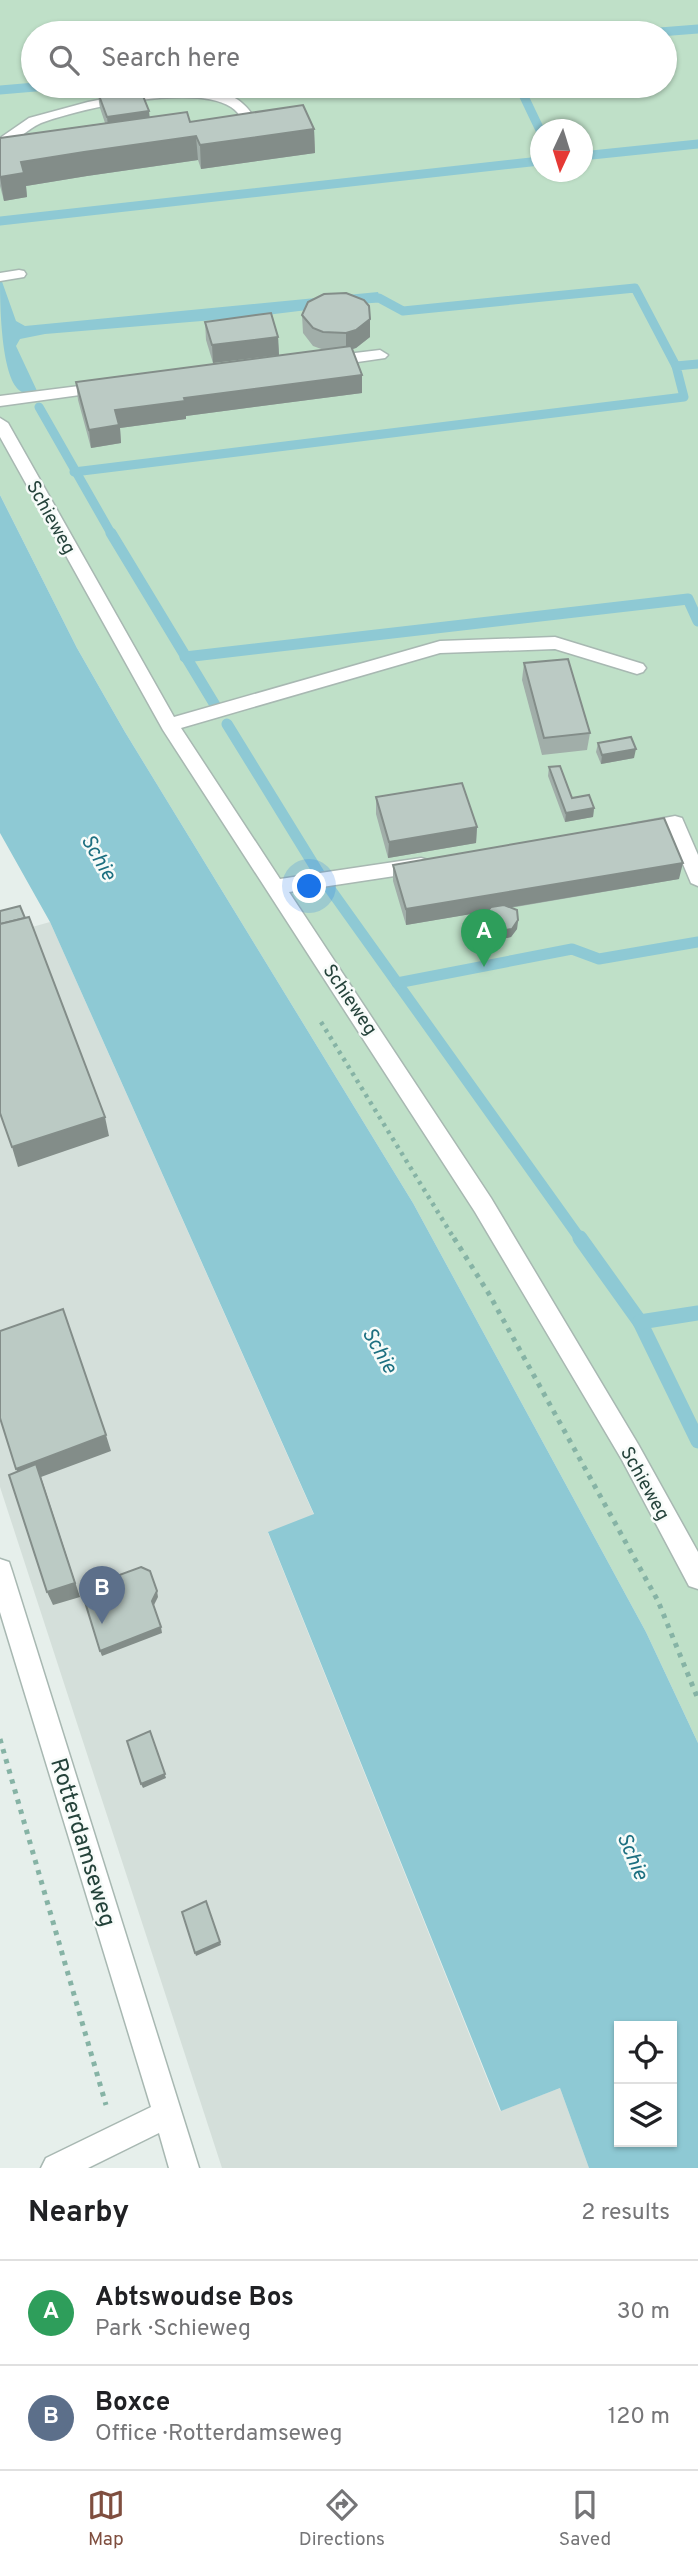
<!DOCTYPE html>
<html lang="en">
<head>
<meta charset="utf-8">
<style>
	body { margin:0; font-family:Overpass,sans-serif; background:#f2f2f2; color:#202124 }
	.controls { position:absolute; right:21px; bottom:21px; display:grid; overflow:hidden; border-radius:0px; box-shadow:0 2px 5px #0004 }
	.controls button { width:63px; height:63px; display:grid; place-items:center; padding:0; border:0; border-bottom:2px solid #e0e0e0; background:#fff; color:#202124; font:35px sans-serif }
	.compass { position:absolute; left:530px; top:119px; width:63px; height:63px; border-radius:50%; background:#fff; box-shadow:0 2px 5px #0004; rotate:184deg }
	.you { position:absolute; left:310px; top:887px; width:24px; height:24px; margin:-18px; border:5px solid #fff; border-radius:50%; background:#1a73e8; box-shadow:0 0 0 10px #1a73e833 }
	.badge { display:grid; place-items:center; width:46px; height:46px; border-radius:50%; background:#7f4e3f; color:#fff; font-size:23px; font-weight:700 }
	.pin { position:absolute; translate:-50% -58px; filter:drop-shadow(0 2px 4px #0008) }
	.pin::after { content:''; position:absolute; top:37px; width:24px; height:21px; background:inherit; clip-path:polygon(0 0,100% 0,50% 100%) }
	.list { margin:0; padding:0; list-style:none }
	h2 { display:flex; justify-content:space-between; align-items:center; height:91px; margin:0; padding:0 28px; font-size:30px }
	h2 small { font-size:23px; font-weight:400; color:#757577 }
	.list li { display:grid; grid-template-columns:46px 1fr auto; gap:21px; align-items:center; box-sizing:border-box; height:105px; padding:0 28px; border-top:2px solid #e0e0e0 }
	.list b { display:block; font-size:26px; white-space:nowrap }
	.list p { margin:0; font-size:23px; white-space:nowrap; color:#757577 }
	.list em { font-size:23px; font-style:normal; color:#757577 }
	.icon { flex:none; width:38px; height:38px; fill:none; stroke:currentColor; stroke-width:2; stroke-linecap:round; stroke-linejoin:round }
	.map { position:relative; flex:none; width:698px; height:2168px; overflow:hidden }
	.search { position:absolute; background:#fff; box-shadow:0 2px 5px #0004; left:21px; right:21px; top:21px; height:77px; display:flex; align-items:center; gap:18px; box-sizing:border-box; padding:0 24px; border-radius:38px; color:#757577; font-size:26px }
	.sheet { height:301px; background:#fff }
	nav { display:flex; justify-content:space-around; align-items:center; box-sizing:border-box; height:98px; border-top:2px solid #e0e0e0; background:#fff; font-size:19px; color:#757577 }
	nav a { display:grid; justify-items:center; gap:4px }
	nav .on { color:#7f4e3f }
	.map>svg:first-child { display:block }
</style>
</head>
<body>
<div class="map">
<svg width="698" height="2168" viewBox="0 0 698 2168">
	<rect width="100%" height="100%" fill="#e6efeb"/>
	<!-- built -->
	<polygon fill="#d4dfda" points="50,922 314,1515 268,1533 500,2111 560,2088 589,2168 222,2168 0,1487 0,936"/>
	<!-- green -->
	<path fill="#bfe0c8" fill-rule="evenodd" d="M0 0H698V1743L646 1632 413 1203 125 732 77 648 0 495ZM33 33H665V86H33ZM540 130H582V172H540Z"/>
	<!-- water -->
	<g fill="#8ec9d4" fill-rule="evenodd">
		<path d="M0 276 16 321 25 326 378 292 381 301 250 317 45 334 20 339 16 346 38 393C33 393 26 394 22 392 0 382 0 298 0 276Z"/>
		<path d="M0 495 77 648 125 732 413 1203 646 1632 698 1743V2168H589L560 2088 501 2111 268 1532 314 1514 50 922 0 833ZM619 2026H672V2142H619Z"/>
	</g>
	<g fill="none" stroke-linecap="round" stroke-linejoin="round">
		<!-- stream-far2 -->
		<g stroke="#8ec9d4" stroke-width="9">
			<polyline points="647,33 698,29"/>
			<polyline points="519,86 540,130"/>
			<polyline points="0,90 47,86"/>
			<polyline points="582,156 698,144"/>
			<polyline points="0,221 540,161"/>
			<polyline points="364,299 379,298 403,311 635,288 676,366"/>
			<polyline points="39,407 112,535"/>
			<polyline points="74,472 684,397 676,366 698,364"/>
		</g>
		<!-- stream-far1 -->
		<g stroke="#8ec9d4" stroke-width="11">
			<polyline points="111,533 215,705"/>
			<polyline points="185,657 688,599 698,621"/>
			<polyline points="227,724 320,875 581,1240"/>
			<polyline points="397,983 572,949 599,959 698,942"/>
		</g>
		<!-- stream -->
		<g stroke="#8ec9d4" stroke-width="15">
			<polyline points="580,1238 640,1322 698,1441"/>
			<polyline points="640,1322 698,1313"/>
		</g>
		<!-- minor casing -->
		<g stroke="#a8b8b2" stroke-width="3">
			<g id="minor">
				<path d="M215 90C240 97 250 107 261 130L259 133H249C243 123 241 113 231 107 194 83 82 108 41 123 26 129 16 144 0 148V138L29 118 88 102 145 91Z"/>
				<polygon points="19,270 24,271 26,274 24,277 0,281 0,273"/>
				<polygon points="380,350 388,355 385,358 330,366 322,361 330,356"/>
				<polygon points="103,383 111,388 109,391 0,406 0,396"/>
				<polygon points="0,418 8,423 174,717 440,641 555,637 643,664 646,668 643,672 637,674 555,649 440,653 181,728 280,879 421,858 428,860 431,865 428,870 421,872 289,892 491,1198 638,1444 698,1552 698,1589 689,1586 622,1460 475,1212 163,730 0,437"/>
				<polygon points="675,816 682,818 698,855 698,886 691,883 669,831 639,836 632,834 629,829 632,824"/>
				<polygon points="0,1559 9,1562 12,1571 199,2168 169,2168 159,2133 88,2168 41,2168 46,2158 151,2107 0,1612"/>
			</g>
		</g>
		<!-- path-far1 -->
		<polyline stroke="#86b3a5" stroke-width="4.5" stroke-dasharray="3.5 5" stroke-linecap="butt" points="321,1022 455,1240"/>
		<!-- path -->
		<g stroke="#86b3a5" stroke-width="5" stroke-dasharray="4.5 6" stroke-linecap="butt">
			<polyline points="454,1238 489,1294 658,1601 698,1699"/>
			<polyline points="0,1739 106,2105"/>
		</g>
		<!-- minor -->
		<use href="#minor" fill="#fff" fill-rule="evenodd"/>
	</g>
	<!-- wall -->
	<g fill="#a1aea9">
		<polygon points="97,90 150,117 190,122 314,129 315,153 201,169 198,160 87,176 26,186 27,197 4,201 0,186 0,138 105,123 100,108"/>
		<polygon points="302,315 370,337 356,348 352,349 362,375 362,393 186,416 186,419 120,428 121,443 91,448 78,400 76,382 324,350 313,346 303,333"/>
		<polygon points="205,322 278,337 279,355 213,363 206,340"/>
		<polygon points="524,663 590,733 587,750 542,755 522,680"/>
		<polygon points="598,743 634,758 601,764 596,752"/>
		<polygon points="549,767 572,798 594,808 593,817 565,822 548,776"/>
		<polygon points="376,797 477,827 476,843 388,858 376,814"/>
		<polygon points="393,865 679,879 510,908 518,920 517,929 511,937 498,940 487,934 484,924 485,915 488,911 406,925 393,881"/>
	</g>
	<!-- shaded-wall -->
	<g fill="#838d89">
		<polygon points="149,111 151,129 109,135 107,117"/>
		<polygon points="314,129 315,153 201,169 200,145"/>
		<polygon points="196,136 198,160 87,176 26,186 27,197 4,201 0,177 21,162 84,152"/>
		<polygon points="370,319 370,337 356,348 346,351 346,333"/>
		<polygon points="278,337 279,355 213,363 212,345"/>
		<polygon points="362,375 362,393 186,416 186,419 120,428 121,443 91,448 89,430 115,410 184,398"/>
		<polygon points="636,749 634,758 601,764 602,755"/>
		<polygon points="594,808 593,817 565,822 566,813"/>
		<polygon points="477,827 476,843 388,858 389,842"/>
		<polygon points="683,863 679,879 406,925 406,909"/>
		<polygon points="518,920 517,929 511,937 498,940 499,931"/>
		<polygon points="105,1117 109,1136 18,1167 12,1147"/>
		<polygon points="106,1435 111,1451 41,1477 80,1597 53,1605 47,1592 23,1484 16,1469"/>
		<polygon points="157,1591 158,1597 153,1607 152,1601"/>
		<polygon points="161,1627 162,1633 102,1656 100,1651"/>
		<polygon points="152,1736 166,1778 143,1788 141,1784"/>
		<polygon points="206,1901 221,1945 196,1956 195,1953"/>
	</g>
	<!-- building -->
	<g fill="#bbcac4" stroke="#838d89" stroke-width="2">
		<polygon points="129,86 139,86 149,111 107,117 97,90"/>
		<polygon points="303,105 314,129 200,145 196,136 84,152 21,162 24,173 0,177 0,138 187,112 190,122"/>
		<polygon points="346,293 364,300 369,306 370,319 356,330 346,333 323,332 313,328 302,315 308,302 324,294"/>
		<polygon points="271,313 278,337 212,345 205,322"/>
		<polygon points="351,346 362,375 184,398 185,401 115,410 119,425 89,430 76,382"/>
		<polygon points="568,659 590,733 544,738 524,663"/>
		<polygon points="631,737 636,749 602,755 598,743"/>
		<polygon points="560,766 572,798 589,795 594,808 566,813 549,767"/>
		<polygon points="462,783 477,827 389,842 376,797"/>
		<polygon points="664,818 683,863 406,909 393,865"/>
		<polygon points="504,905 517,910 518,920 512,929 499,931 488,925 485,915 491,907"/>
		<polygon points="20,906 25,918 0,924 0,911"/>
		<polygon points="29,917 105,1117 12,1147 0,1113 0,924"/>
		<polygon points="63,1309 106,1435 16,1469 0,1418 0,1331"/>
		<polygon points="36,1464 75,1583 47,1592 9,1475"/>
		<polygon points="141,1567 150,1571 157,1591 152,1601 161,1627 100,1651 81,1589"/>
		<polygon points="150,1731 165,1774 141,1784 127,1741"/>
		<polygon points="206,1901 220,1942 195,1953 182,1912"/>
	</g>
	<g text-anchor="middle" stroke-width="5" stroke-linejoin="round" paint-order="stroke">
		<!-- street labels -->
		<g font-size="19" fill="#24423a" stroke="#f7fbf9">
			<text transform="translate(52 517) rotate(61)" y="7">Schieweg</text>
			<text transform="translate(351 999) rotate(56)" y="7">Schieweg</text>
			<text transform="translate(646 1483) rotate(61)" y="7">Schieweg</text>
		</g>
		<!-- water labels -->
		<g font-size="21" font-style="italic" fill="#1c6f80" stroke="#f7fbf9">
			<text transform="translate(99 857) rotate(60)" y="7">Schie</text>
			<text transform="translate(380 1350) rotate(60)" y="7">Schie</text>
			<text transform="translate(633 1856) rotate(67)" y="7">Schie</text>
		</g>
		<!-- near-street labels -->
		<g font-size="23" fill="#24423a" stroke="#f7fbf9">
			<text transform="translate(84 1842) rotate(73)" y="8">Rotterdamseweg</text>
		</g>
	</g>
</svg>
<div class="controls">
<button><svg class="icon" aria-label="locate" viewBox="0 0 24 24"><circle cx="12" cy="12" r="6"/><path d="M12 2v4M12 18v4M2 12h4M18 12h4"/></svg></button>
<button><svg class="icon" aria-label="layers" viewBox="0 0 24 24"><path d="M12 4l9 5-9 5-9-5zM3 14l9 5 9-5"/></svg></button>
</div>
<svg class="compass" viewBox="-18 -18 36 36"><path d="M0-13l5 13h-10z" fill="#e53935"/><path d="M0 13l5-13h-10z" fill="#757577"/></svg>
<div class="you"></div>
<div class="pin badge" style="left:484px;top:967px;background:#2e9e5b">A</div>
<div class="pin badge" style="left:102px;top:1624px;background:#5c6f8a">B</div>
<div class="search"><svg class="icon" aria-label="search" viewBox="0 0 24 24"><circle cx="10" cy="10" r="6"/><path d="M15 15l6 6"/></svg>Search here</div>
</div>
<section class="sheet">
<h2>Nearby<small>2 results</small></h2>
<ul class="list">
<li><span class="badge" style="background:#2e9e5b">A</span><div><b>Abtswoudse Bos</b><p>Park · Schieweg</p></div><em>30 m</em></li>
<li><span class="badge" style="background:#5c6f8a">B</span><div><b>Boxce</b><p>Office · Rotterdamseweg</p></div><em>120 m</em></li>
</ul>
</section>
<nav>
<a class="on"><svg class="icon" aria-label="map" viewBox="0 0 24 24"><path d="M3 6l6-2 6 2 6-2v14l-6 2-6-2-6 2zM9 4v14M15 6v14"/></svg>Map</a>
<a><svg class="icon" aria-label="directions" viewBox="0 0 24 24"><path d="M12 3l9 9-9 9-9-9zM9 14v-3h6M13 9l2 2-2 2"/></svg>Directions</a>
<a><svg class="icon" aria-label="saved" viewBox="0 0 24 24"><path d="M7 4h10v16l-5-4-5 4z"/></svg>Saved</a>
</nav>
</body>
</html>
